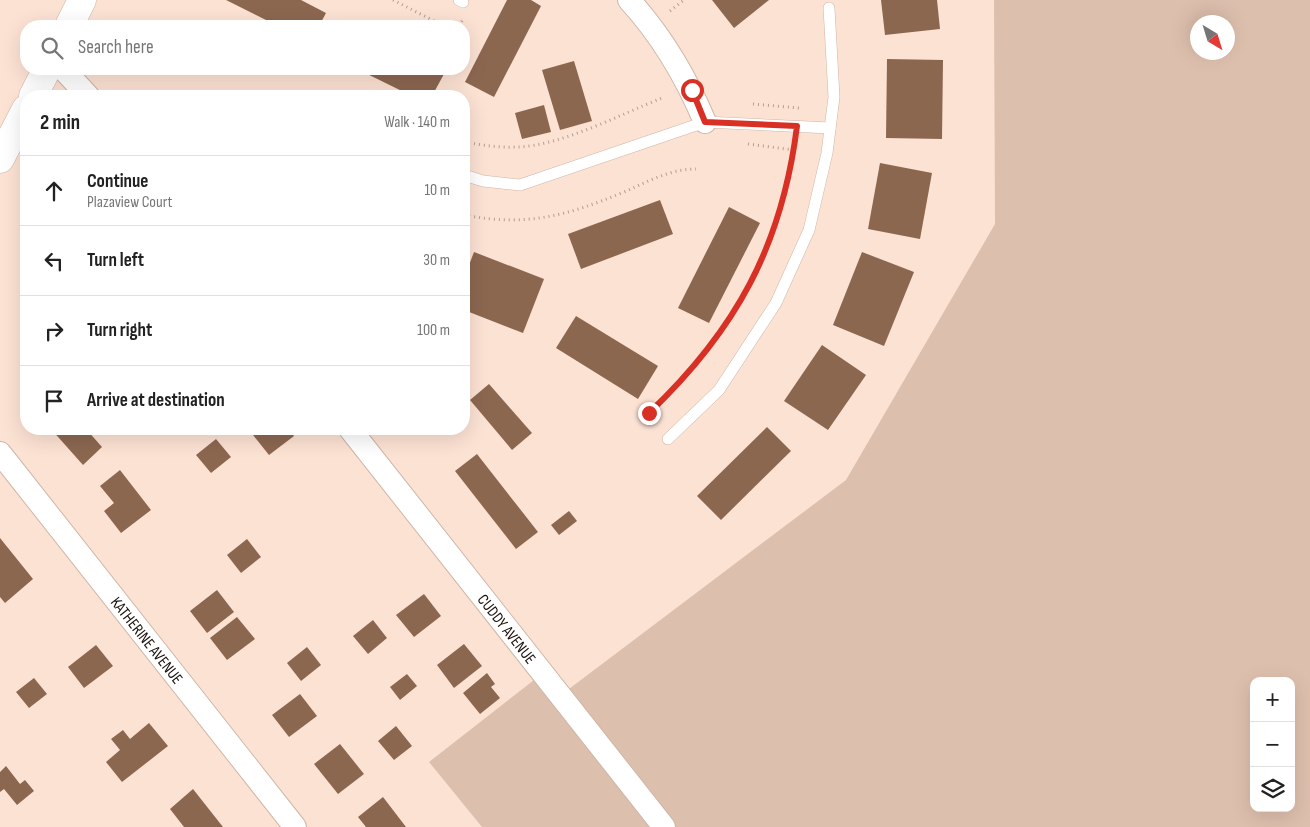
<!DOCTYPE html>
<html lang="en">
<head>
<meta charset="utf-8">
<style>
	body { margin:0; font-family:"Sofia Sans Condensed",sans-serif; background:#f2f2f2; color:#222 }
	.controls { position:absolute; right:15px; bottom:15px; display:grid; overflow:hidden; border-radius:10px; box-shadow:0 5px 20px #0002 }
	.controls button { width:45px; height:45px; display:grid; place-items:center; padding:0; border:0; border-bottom:1px solid #e0e0e0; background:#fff; color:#222; font:25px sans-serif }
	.compass { position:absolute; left:1190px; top:15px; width:45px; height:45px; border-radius:50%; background:#fff; box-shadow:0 5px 20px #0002; rotate:142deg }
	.stop { position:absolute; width:15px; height:15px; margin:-11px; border:4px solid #d93025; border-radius:50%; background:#fff }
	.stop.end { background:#d93025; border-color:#fff; box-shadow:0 1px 5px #0008 }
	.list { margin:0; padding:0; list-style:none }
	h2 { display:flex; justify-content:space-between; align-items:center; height:65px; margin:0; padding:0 20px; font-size:21px }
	h2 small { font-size:16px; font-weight:400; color:#767676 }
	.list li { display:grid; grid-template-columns:32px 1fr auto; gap:15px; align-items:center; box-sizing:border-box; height:70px; padding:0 20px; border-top:1px solid #e0e0e0 }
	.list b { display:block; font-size:19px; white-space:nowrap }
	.list p { margin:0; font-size:16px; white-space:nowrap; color:#767676 }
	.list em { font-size:16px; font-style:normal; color:#767676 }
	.icon { flex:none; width:28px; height:28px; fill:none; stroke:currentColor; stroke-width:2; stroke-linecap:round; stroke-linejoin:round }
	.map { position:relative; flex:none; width:1310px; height:827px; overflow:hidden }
	.search { position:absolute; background:#fff; box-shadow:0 5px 20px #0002; left:20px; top:20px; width:450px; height:55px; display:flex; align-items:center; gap:12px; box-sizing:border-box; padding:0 18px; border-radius:20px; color:#767676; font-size:19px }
	.panel { position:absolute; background:#fff; box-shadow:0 5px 20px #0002; left:20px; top:90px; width:450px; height:345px; border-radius:20px }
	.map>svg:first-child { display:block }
</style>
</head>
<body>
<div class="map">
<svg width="1310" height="827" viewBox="0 0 1310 827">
	<rect width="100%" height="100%" fill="#fce2d3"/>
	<!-- green -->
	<path fill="#ddbfad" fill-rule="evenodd" d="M994 0H1310V827H482L429 762 543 673 561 695 846 480 995 224ZM1198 22H1228V52H1198ZM1254 681H1291V808H1254Z"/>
	<!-- building -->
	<g fill="#8c6750">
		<polygon points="226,0 301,0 326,13 319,26 278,26"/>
		<polygon points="507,0 531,0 541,6 494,97 465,82"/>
		<polygon points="712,0 769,0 734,28"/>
		<polygon points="881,0 937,0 940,29 885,35"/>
		<polygon points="887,59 943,60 942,139 886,138"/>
		<polygon points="574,61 592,121 560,130 542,70"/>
		<polygon points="357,69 432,69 444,74 432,96 412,96"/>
		<polygon points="544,105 551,132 522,139 515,113"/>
		<polygon points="880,163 932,173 920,239 868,229"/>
		<polygon points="660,200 673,234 581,269 568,234"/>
		<polygon points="729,207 760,223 709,323 678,308"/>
		<polygon points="474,252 544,279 523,333 464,310 464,278"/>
		<polygon points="862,252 914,272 884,346 833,325"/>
		<polygon points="576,316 658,366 638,399 556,348"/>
		<polygon points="822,345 866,375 828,430 784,401"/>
		<polygon points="489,384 532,433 512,450 470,400"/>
		<polygon points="767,427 791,451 721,520 697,496"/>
		<polygon points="51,429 86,429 102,447 83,465"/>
		<polygon points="261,429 289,429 294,436 269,455 253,435"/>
		<polygon points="216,439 231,457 211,473 196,455"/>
		<polygon points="477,454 538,532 516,549 455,471"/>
		<polygon points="120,470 151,510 121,533 104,511 114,503 100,486"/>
		<polygon points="569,511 577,521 559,535 551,525"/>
		<polygon points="0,538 33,579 5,603 0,597"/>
		<polygon points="247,539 261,557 241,573 227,555"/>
		<polygon points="217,590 234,612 207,633 190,611"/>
		<polygon points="424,594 441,616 414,637 396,615"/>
		<polygon points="237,617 255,639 227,660 210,638"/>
		<polygon points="373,620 387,638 368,654 353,636"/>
		<polygon points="464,644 482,666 454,688 437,665"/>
		<polygon points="96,645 113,666 84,688 68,667"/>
		<polygon points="307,647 321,665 301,681 287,663"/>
		<polygon points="487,673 495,684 491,687 500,698 480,714 463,693"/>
		<polygon points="407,674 417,686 400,700 390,687"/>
		<polygon points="34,678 47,694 29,708 16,692"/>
		<polygon points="300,694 317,716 289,737 272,715"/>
		<polygon points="149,723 168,746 122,782 106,762 120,750 111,739 123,730 130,739"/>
		<polygon points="396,726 412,746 394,760 378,741"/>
		<polygon points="340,744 364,774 338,794 314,764"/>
		<polygon points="6,766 20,784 25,780 34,791 17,805 4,789 0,792 0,772"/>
		<polygon points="193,789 223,827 184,827 170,809"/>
		<polygon points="383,797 406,827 366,827 358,817"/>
	</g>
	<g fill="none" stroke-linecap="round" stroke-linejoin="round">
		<!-- service casing -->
		<g stroke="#cfb6a7" stroke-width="12">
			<g id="service">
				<polyline points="459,0 463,2"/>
				<polyline points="464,175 483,181 520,185 705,122 830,128"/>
				<polyline points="668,439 719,390 776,303 809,230 827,153 834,97 829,8"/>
			</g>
		</g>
		<!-- minor casing -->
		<g stroke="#cfb6a7" stroke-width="24">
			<g id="minor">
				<path d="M629 0C662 36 686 77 705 122"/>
				<polyline points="63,69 88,96"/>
				<path id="s1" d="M350 429 664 827"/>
				<path id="s2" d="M0 453 295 827"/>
			</g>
		</g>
		<!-- tertiary casing -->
		<g stroke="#cfb6a7" stroke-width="29">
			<g id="tertiary">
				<polyline points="69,26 82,0"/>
				<polyline points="33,96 47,69"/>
				<polyline points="0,159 26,109"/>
			</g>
		</g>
		<!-- path -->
		<g stroke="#b39e92" stroke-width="3" stroke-dasharray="1 4" stroke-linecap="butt">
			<polyline points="393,0 444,26"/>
			<polyline points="670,11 684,0"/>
			<polyline points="459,26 464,18"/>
			<polyline points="753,104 799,108"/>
			<path d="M464 142C482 145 499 148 517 147 561 146 621 114 662 98"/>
			<polyline points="748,144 794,150"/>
			<path d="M464 215C527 227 566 216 624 192 647 182 670 169 696 169"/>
			<path d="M649 413C727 339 781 252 795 144"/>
		</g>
		<!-- service -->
		<use href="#service" stroke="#fff" stroke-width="11"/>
		<!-- minor -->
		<use href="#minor" stroke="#fff" stroke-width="22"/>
		<!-- tertiary -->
		<use href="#tertiary" stroke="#fff" stroke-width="28"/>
	</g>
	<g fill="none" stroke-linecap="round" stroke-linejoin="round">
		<!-- route -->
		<path stroke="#d93025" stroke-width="6" d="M649 413C736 330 782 246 797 126L705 122 692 90"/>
	</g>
	<g text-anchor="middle" stroke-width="4" stroke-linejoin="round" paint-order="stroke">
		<!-- street labels -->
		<g font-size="16" fill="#170e09" stroke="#fff">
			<text dy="6" stroke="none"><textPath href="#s1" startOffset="254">CUDDY AVENUE</textPath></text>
			<text dy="6" stroke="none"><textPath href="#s2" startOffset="238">KATHERINE AVENUE</textPath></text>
		</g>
	</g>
</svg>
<div class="controls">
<button>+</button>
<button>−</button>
<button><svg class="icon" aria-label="layers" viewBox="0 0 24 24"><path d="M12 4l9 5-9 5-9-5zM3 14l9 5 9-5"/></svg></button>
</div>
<svg class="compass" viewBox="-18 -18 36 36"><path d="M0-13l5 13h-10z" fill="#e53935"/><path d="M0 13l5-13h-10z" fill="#767676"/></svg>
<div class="stop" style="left:692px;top:90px"></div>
<div class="stop end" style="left:649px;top:413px"></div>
<div class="search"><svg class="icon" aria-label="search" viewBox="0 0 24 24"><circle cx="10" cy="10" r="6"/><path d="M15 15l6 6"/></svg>Search here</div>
<section class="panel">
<h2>2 min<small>Walk · 140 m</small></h2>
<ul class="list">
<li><svg class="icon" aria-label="ahead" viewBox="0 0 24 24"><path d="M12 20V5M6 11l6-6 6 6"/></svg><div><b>Continue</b><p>Plazaview Court</p></div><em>10 m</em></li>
<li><svg class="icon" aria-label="left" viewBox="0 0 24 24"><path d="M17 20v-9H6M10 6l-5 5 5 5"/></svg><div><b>Turn left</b></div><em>30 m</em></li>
<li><svg class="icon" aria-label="right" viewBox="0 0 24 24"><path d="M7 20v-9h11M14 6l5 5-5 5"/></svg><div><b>Turn right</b></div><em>100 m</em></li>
<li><svg class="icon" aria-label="arrive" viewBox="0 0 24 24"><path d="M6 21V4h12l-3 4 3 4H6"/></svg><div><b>Arrive at destination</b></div></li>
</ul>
</section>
</div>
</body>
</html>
